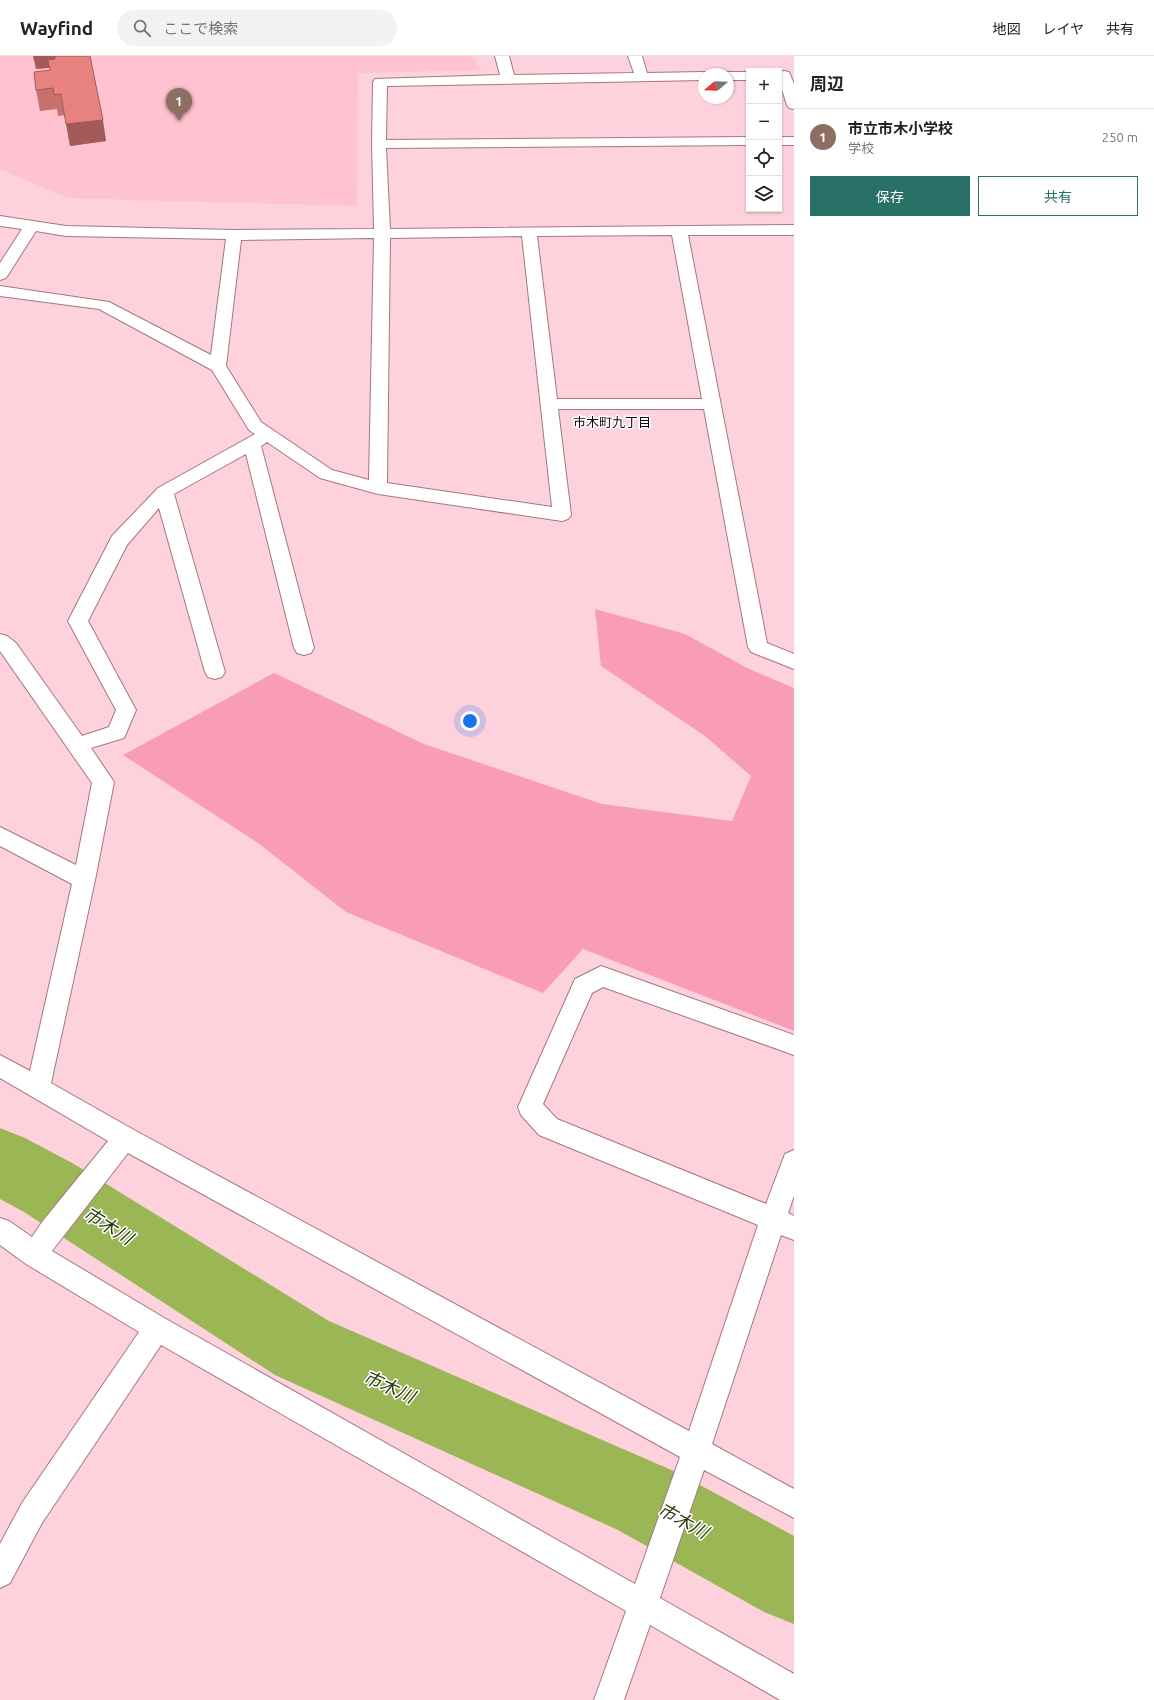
<!DOCTYPE html>
<html lang="ja">
<head>
<meta charset="utf-8">
<style>
	body { margin:0; font-family:Ubuntu,"Noto Sans JP",sans-serif; background:#f2f2f2; color:#222 }
	.controls { position:absolute; right:12px; top:12px; display:grid; overflow:hidden; border-radius:0px; box-shadow:0 1px 3px #0004 }
	.controls button { width:36px; height:36px; display:grid; place-items:center; padding:0; border:0; border-bottom:1px solid #e0e0e0; background:#fff; color:#222; font:20px sans-serif }
	.compass { position:absolute; left:698px; top:12px; width:36px; height:36px; border-radius:50%; background:#fff; box-shadow:0 1px 3px #0004; rotate:251deg }
	.you { position:absolute; left:470px; top:665px; width:14px; height:14px; margin:-10px; border:3px solid #fff; border-radius:50%; background:#1a73e8; box-shadow:0 0 0 6px #1a73e833 }
	.badge { display:grid; place-items:center; width:26px; height:26px; border-radius:50%; background:#297066; color:#fff; font-size:13px; font-weight:700 }
	.pin { position:absolute; translate:-50% -33px; filter:drop-shadow(0 1px 2px #0008) }
	.pin::after { content:''; position:absolute; top:21px; width:14px; height:12px; background:inherit; clip-path:polygon(0 0,100% 0,50% 100%) }
	.list { margin:0; padding:0; list-style:none }
	h2 { display:flex; justify-content:space-between; align-items:center; height:52px; margin:0; padding:0 16px; font-size:17px }
	h2 small { font-size:13px; font-weight:400; color:#767676 }
	.list li { display:grid; grid-template-columns:26px 1fr auto; gap:12px; align-items:center; box-sizing:border-box; height:56px; padding:0 16px; border-top:1px solid #e0e0e0 }
	.list b { display:block; font-size:15px; white-space:nowrap }
	.list p { margin:0; font-size:13px; white-space:nowrap; color:#767676 }
	.list em { font-size:13px; font-style:normal; color:#767676 }
	.actions { display:flex; gap:8px; padding:12px 16px }
	.actions a { flex:1; padding:9px 0; border:1px solid #297066; border-radius:0px; text-align:center; font-size:14px; color:#297066 }
	.actions .main { background:#297066; color:#fff }
	.icon { flex:none; width:22px; height:22px; fill:none; stroke:currentColor; stroke-width:2; stroke-linecap:round; stroke-linejoin:round }
	.map { position:relative; flex:none; width:794px; height:1644px; overflow:hidden }
	header { display:flex; align-items:center; gap:24px; box-sizing:border-box; height:56px; padding:0 20px; background:#fff; border-bottom:1px solid #e0e0e0 }
	header strong { font-size:19px }
	nav { display:flex; gap:22px; margin-inline-start:auto; font-size:14px }
	.search { width:280px; height:36px; background:#f2f2f2; display:flex; align-items:center; gap:10px; box-sizing:border-box; padding:0 14px; border-radius:22px; color:#767676; font-size:15px }
	main { display:flex }
	aside { flex:1; background:#fff }
	.map>svg:first-child { display:block }
</style>
</head>
<body>
<header>
<strong>Wayfind</strong>
<div class="search"><svg class="icon" aria-label="search" viewBox="0 0 24 24"><circle cx="10" cy="10" r="6"/><path d="M15 15l6 6"/></svg>ここで検索</div>
<nav><a>地図</a><a>レイヤ</a><a>共有</a></nav>
</header>
<main>
<div class="map">
<svg width="794" height="1644" viewBox="0 0 794 1644">
	<rect width="100%" height="100%" fill="#fdd2dc"/>
	<!-- built -->
	<polygon fill="#fec2d1" points="0,0 471,0 482,14 358,17 357,150 68,142 0,113"/>
	<!-- green -->
	<polygon fill="#f89db5" points="595,553 685,578 749,613 794,632 794,975 583,893 543,937 346,856 258,787 123,699 274,617 424,688 602,748 732,765 751,720 705,680 601,610"/>
	<g fill="none" stroke-linecap="round" stroke-linejoin="round">
		<!-- river -->
		<polygon fill="#9bb655" fill-rule="evenodd" points="0,1072 25,1082 74,1108 329,1265 676,1416 794,1480 794,1568 764,1556 618,1474 275,1319 24,1156 0,1143"/>
		<!-- minor casing -->
		<g stroke="#a67682" stroke-width="2">
			<g id="minor">
				<path d="M495 0H509L514 19 634 17 628 0H642L647 17 704 16 710 18H704V24L387 30 386 84 749 81V89L386 92 390 173 794 169V179H688L767 587 794 598V613L751 596 748 591 704 353H558L571 459 568 463 562 465 378 438 320 422 267 386 261 390 314 592 311 597 304 599 297 597 294 592 246 398 174 438 225 616 222 621 215 623 208 621 205 616 159 452 127 489 88 565 136 654 124 682 91 692 114 726 95 824 51 1027 134 1074 689 1375 758 1169 539 1079 521 1059 518 1051 575 923 601 910 794 979V999L603 931 592 937 543 1048 557 1063 766 1148 785 1098 794 1094V1140L788 1157 794 1160V1184L781 1179 712 1388 794 1433V1462L704 1414 660 1542 794 1618V1644H780L650 1569 624 1644H594L626 1555 161 1289 42 1467 10 1527 0 1532V1488L22 1447 139 1276 26 1208 0 1189V1162L9 1165 32 1181 42 1166 108 1085 0 1022V999L30 1015 72 828 0 790V771L76 809 92 727 0 595V578L7 580 16 587 82 680 109 671 116 654 68 565 112 480 158 432 255 378 249 374 212 314 99 253 0 240V230L109 246 211 299 226 183 66 180 36 175 6 222 0 224V207L22 173 0 170V160L66 170 234 174 374 173 372 88 373 26 375 23 500 19ZM672 179 702 343H557L537 180ZM522 180 552 451 387 427 390 182ZM374 182 369 424 332 414 261 366 226 310 241 184ZM128 1097 680 1401 635 1528 166 1263 52 1195Z"/>
				<polygon points="784,15 789,16 794,28 794,53 789,52 787,49 779,25 779,16"/>
				<polygon points="728,16 749,16 749,24 728,24 728,18 722,18"/>
				<rect x="779" y="81" width="15" height="8"/>
			</g>
		</g>
		<!-- minor -->
		<use href="#minor" fill="#fff" fill-rule="evenodd"/>
	</g>
	<!-- wall -->
	<polygon fill="#c8706d" points="90,0 106,85 70,90 65,59 58,60 57,53 40,55 36,34 50,14 50,12 36,13"/>
	<!-- shaded-wall -->
	<g fill="#a25b59">
		<polygon points="33,0 55,0 56,11 36,13"/>
		<polygon points="103,64 106,85 70,90 66,68"/>
	</g>
	<!-- building -->
	<polygon fill="#e8827f" stroke="#a25b59" points="55,0 90,0 103,64 66,68 61,38 54,39 53,32 36,34 34,16 50,14 48,4 55,3"/>
	<g text-anchor="middle" stroke-width="3" stroke-linejoin="round" paint-order="stroke">
		<!-- far-neighbourhood labels -->
		<g font-size="13" fill="#17070b" stroke="#fff">
			<text x="612" y="371">市木町九丁目</text>
		</g>
		<!-- near-water labels -->
		<g font-size="18" font-style="italic" fill="#2d380f" stroke="#fff">
			<text transform="translate(108 1170) rotate(32)" y="6">市木川</text>
			<text transform="translate(389 1331) rotate(24)" y="6">市木川</text>
			<text transform="translate(683 1465) rotate(29)" y="6">市木川</text>
		</g>
	</g>
</svg>
<div class="controls">
<button>+</button>
<button>−</button>
<button><svg class="icon" aria-label="locate" viewBox="0 0 24 24"><circle cx="12" cy="12" r="6"/><path d="M12 2v4M12 18v4M2 12h4M18 12h4"/></svg></button>
<button><svg class="icon" aria-label="layers" viewBox="0 0 24 24"><path d="M12 4l9 5-9 5-9-5zM3 14l9 5 9-5"/></svg></button>
</div>
<svg class="compass" viewBox="-18 -18 36 36"><path d="M0-13l5 13h-10z" fill="#e53935"/><path d="M0 13l5-13h-10z" fill="#767676"/></svg>
<div class="you"></div>
<div class="pin badge" style="left:179px;top:65px;background:#8d6e63">1</div>
</div>
<aside>
<h2>周辺<small></small></h2>
<ul class="list">
<li><span class="badge" style="background:#8d6e63">1</span><div><b>市立市木小学校</b><p>学校</p></div><em>250 m</em></li>
</ul>
<div class="actions"><a class="main">保存</a><a>共有</a></div>
</aside>
</main>
</body>
</html>
